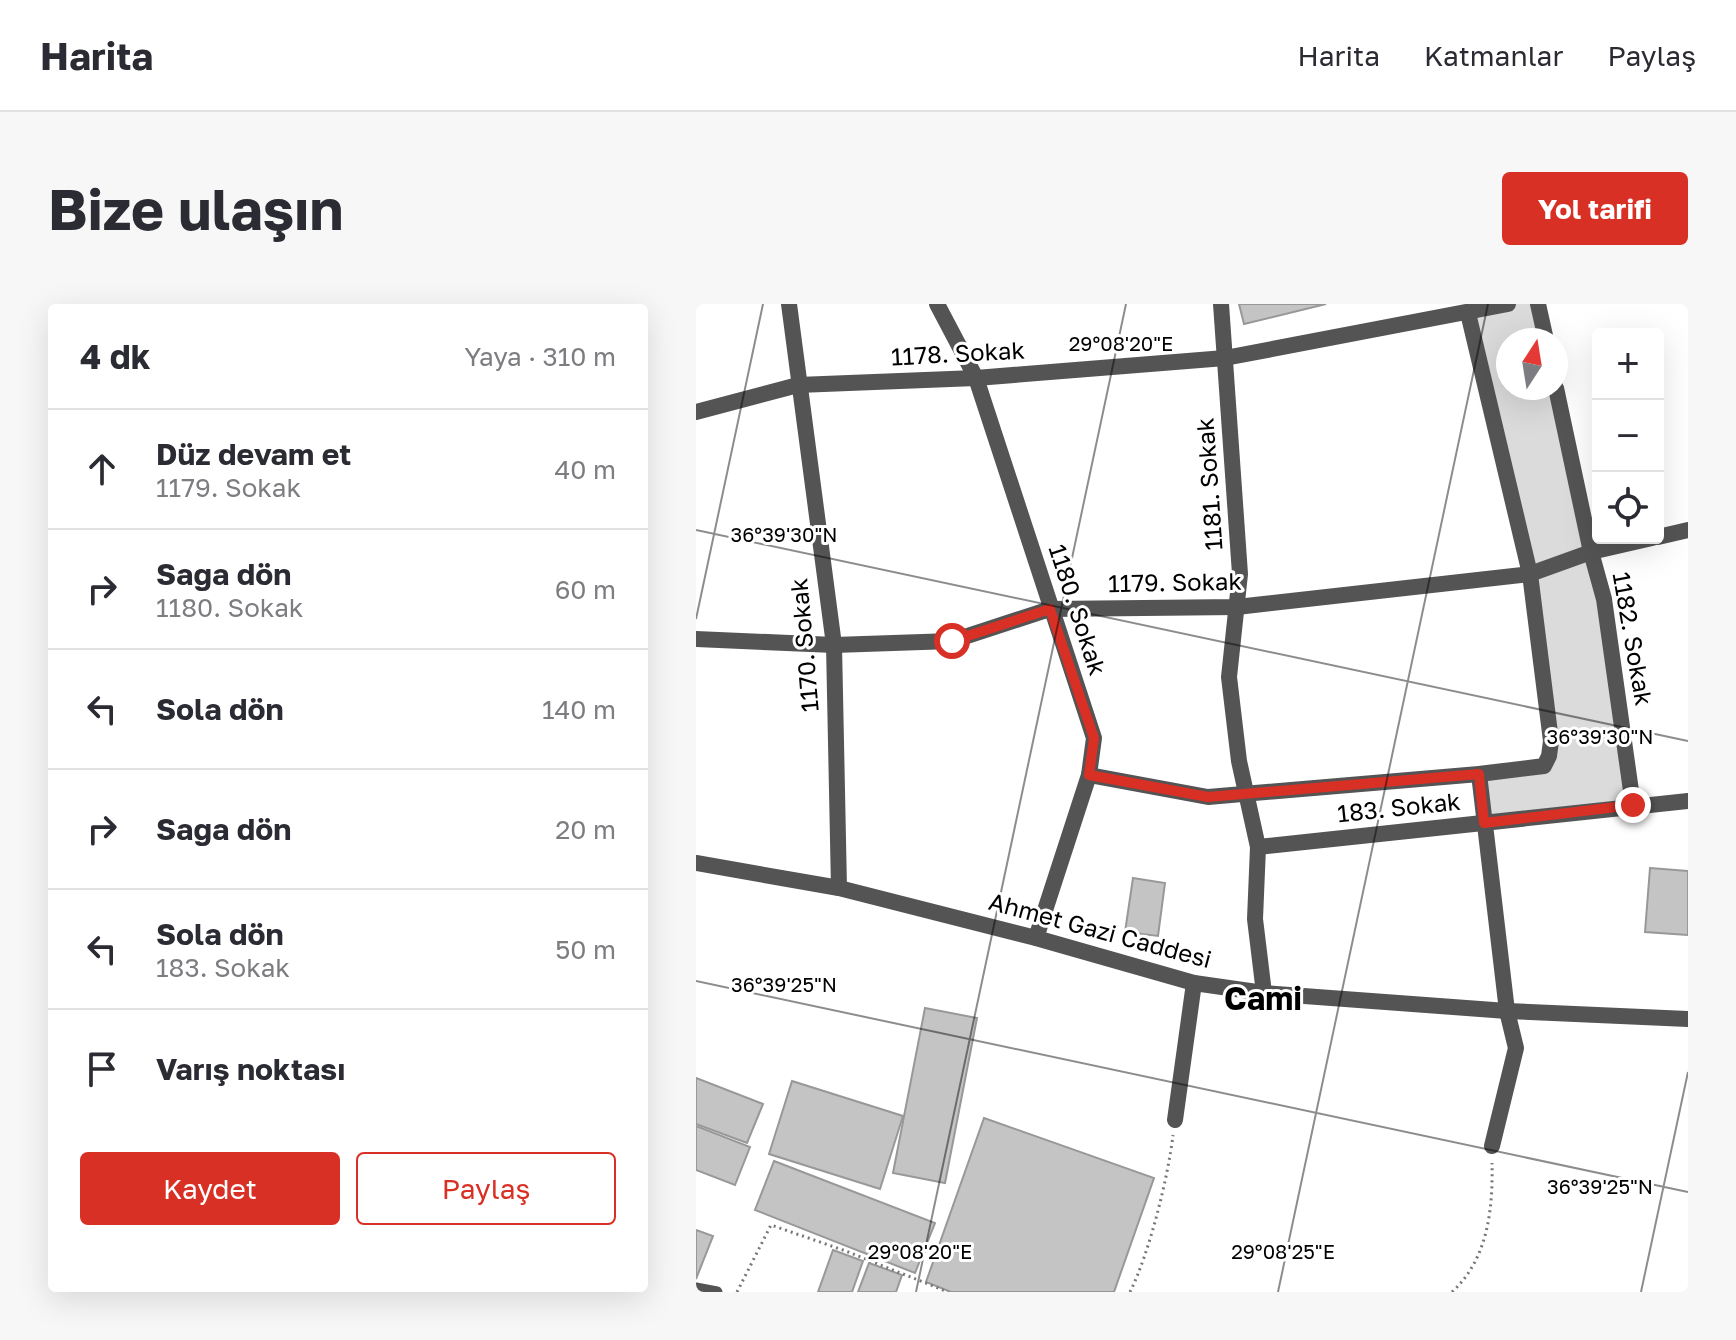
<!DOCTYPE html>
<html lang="tr">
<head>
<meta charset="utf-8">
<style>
	body { margin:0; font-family:"Golos Text",sans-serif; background:#f7f7f7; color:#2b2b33 }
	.controls { position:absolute; right:24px; top:24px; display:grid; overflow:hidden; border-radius:8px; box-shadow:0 8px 32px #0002 }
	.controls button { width:72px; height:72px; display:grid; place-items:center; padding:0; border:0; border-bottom:2px solid #e1e1e2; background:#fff; color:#2b2b33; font:40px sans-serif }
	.compass { position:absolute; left:800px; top:24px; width:72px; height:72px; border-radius:50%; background:#fff; box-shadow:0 8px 32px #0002; rotate:12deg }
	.stop { position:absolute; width:24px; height:24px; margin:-18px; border:6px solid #d93025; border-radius:50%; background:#fff }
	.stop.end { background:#d93025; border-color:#fff; box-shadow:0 2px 8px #0008 }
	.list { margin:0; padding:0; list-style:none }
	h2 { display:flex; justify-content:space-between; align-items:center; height:104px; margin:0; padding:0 32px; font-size:34px }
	h2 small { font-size:26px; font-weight:400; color:#7c7c81 }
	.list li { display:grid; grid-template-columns:52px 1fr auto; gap:24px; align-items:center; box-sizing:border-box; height:120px; padding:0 32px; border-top:2px solid #e1e1e2 }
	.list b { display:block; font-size:30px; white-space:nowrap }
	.list p { margin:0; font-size:26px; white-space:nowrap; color:#7c7c81 }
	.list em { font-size:26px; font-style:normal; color:#7c7c81 }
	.actions { display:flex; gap:16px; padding:24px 32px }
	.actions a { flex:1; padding:18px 0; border:2px solid #d93025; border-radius:8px; text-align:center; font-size:28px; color:#d93025 }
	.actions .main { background:#d93025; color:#fff }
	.icon { flex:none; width:44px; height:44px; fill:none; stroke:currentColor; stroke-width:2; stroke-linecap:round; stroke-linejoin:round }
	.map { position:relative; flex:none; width:992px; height:988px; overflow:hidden; border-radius:8px }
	header { display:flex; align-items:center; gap:48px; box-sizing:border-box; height:112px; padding:0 40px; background:#fff; border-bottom:2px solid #e1e1e2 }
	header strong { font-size:38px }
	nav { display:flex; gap:44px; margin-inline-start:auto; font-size:28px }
	.intro { display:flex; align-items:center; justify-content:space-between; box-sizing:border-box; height:192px; padding:0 48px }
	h1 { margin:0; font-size:56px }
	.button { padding:20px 36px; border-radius:8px; background:#d93025; color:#fff; font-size:28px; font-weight:700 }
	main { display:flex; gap:48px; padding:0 48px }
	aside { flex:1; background:#fff; border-radius:8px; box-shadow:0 8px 32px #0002 }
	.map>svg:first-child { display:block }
</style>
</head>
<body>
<header>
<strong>Harita</strong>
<nav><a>Harita</a><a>Katmanlar</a><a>Paylaş</a></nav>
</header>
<div class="intro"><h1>Bize ulaşın</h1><a class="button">Yol tarifi</a></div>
<main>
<aside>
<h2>4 dk<small>Yaya · 310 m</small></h2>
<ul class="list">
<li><svg class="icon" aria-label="ahead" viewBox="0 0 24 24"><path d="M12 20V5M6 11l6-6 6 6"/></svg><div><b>Düz devam et</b><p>1179. Sokak</p></div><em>40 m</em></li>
<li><svg class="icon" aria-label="right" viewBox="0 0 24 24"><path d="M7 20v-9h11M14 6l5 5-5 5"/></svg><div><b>Sağa dön</b><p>1180. Sokak</p></div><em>60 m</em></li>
<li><svg class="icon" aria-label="left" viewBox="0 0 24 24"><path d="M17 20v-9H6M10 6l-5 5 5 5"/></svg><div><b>Sola dön</b></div><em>140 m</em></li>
<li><svg class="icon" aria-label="right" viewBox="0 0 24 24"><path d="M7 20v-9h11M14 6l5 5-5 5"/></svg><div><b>Sağa dön</b></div><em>20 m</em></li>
<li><svg class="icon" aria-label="left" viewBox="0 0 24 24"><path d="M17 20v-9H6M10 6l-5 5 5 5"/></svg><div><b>Sola dön</b><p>183. Sokak</p></div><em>50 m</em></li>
<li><svg class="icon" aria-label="arrive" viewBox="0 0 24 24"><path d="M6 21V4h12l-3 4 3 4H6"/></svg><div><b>Varış noktası</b></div></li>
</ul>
<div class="actions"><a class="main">Kaydet</a><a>Paylaş</a></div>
</aside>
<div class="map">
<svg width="992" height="988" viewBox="0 0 992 988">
	<rect width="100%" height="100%" fill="#fff"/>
	<!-- green -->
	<polygon fill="#dbdbdb" points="812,0 842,0 850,36 812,36 812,84 860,84 895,248 937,501 788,519 783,470 853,452 834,270 772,9"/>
	<!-- building -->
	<g fill="#c4c4c4" stroke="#989898" stroke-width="2">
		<polygon points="543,0 630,0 548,20"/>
		<polygon points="954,564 992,567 992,631 949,628"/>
		<polygon points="437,574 469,579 462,632 429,628"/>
		<polygon points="229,704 281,714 249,879 197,869"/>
		<polygon points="0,774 67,800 51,839 0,820"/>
		<polygon points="96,777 207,812 184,885 73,850"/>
		<polygon points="288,814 458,874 418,988 255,988 230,978"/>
		<polygon points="0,822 54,843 39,881 0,866"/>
		<polygon points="78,857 239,919 219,969 59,906"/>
		<polygon points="0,926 17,932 0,975"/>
		<polygon points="137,946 167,957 156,988 122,988"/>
		<polygon points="173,959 206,971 200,988 162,988"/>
	</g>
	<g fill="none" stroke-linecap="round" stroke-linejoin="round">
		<!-- path -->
		<g stroke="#767676" stroke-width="3" stroke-dasharray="2 4" stroke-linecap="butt">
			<polyline points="41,988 75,921 147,946 252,988"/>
			<path d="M434 988C453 950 472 874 477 831"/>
			<path d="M756 988C792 955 797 905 796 859"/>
		</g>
		<!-- service -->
		<polyline stroke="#545454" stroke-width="11" points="0,984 21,988"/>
		<!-- minor -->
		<g stroke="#545454" stroke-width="16">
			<polyline points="93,0 138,341 143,584"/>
			<polyline points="241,0 280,74 398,434 393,471 340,634"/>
			<polyline points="525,0 544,270 533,373 543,457 562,543 559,615 568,689"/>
			<polyline points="842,0 850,36"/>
			<polyline points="860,84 895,248 908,295 937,501"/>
			<polyline points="0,108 102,81 280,74 529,54 812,0"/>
			<polyline points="962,233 992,226"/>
			<polyline points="0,335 138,341 256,337 354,305 541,303 834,270 895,248 956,234"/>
			<polyline points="783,470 811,707 820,744 796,842"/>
			<polyline points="393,471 512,493 783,470 848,462 853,452 855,437 834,270 772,9"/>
			<polyline points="562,543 992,497"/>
			<polyline points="479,816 498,679"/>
		</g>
		<!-- tertiary -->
		<polyline stroke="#545454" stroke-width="16" points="0,559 143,584 340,634 498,679 568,689 811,707 992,715"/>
	</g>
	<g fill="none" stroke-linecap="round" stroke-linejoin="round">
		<!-- route -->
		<polyline stroke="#d93025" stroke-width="10" points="256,337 354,305 398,434 393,471 512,493 783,470 788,519 937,501"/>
	</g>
	<!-- ticks -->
	<path fill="none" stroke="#000" stroke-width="2" stroke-opacity="0.45" d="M0 226 992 437M0 315 67 0M0 677 992 888M220 988 430 0M582 988 792 0M945 988 992 768"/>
	<g text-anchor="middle" stroke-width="6" stroke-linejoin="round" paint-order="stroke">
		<!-- street labels -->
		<g font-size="24" fill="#000" stroke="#fff">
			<text transform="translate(262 50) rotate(-3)" y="8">1178. Sokak</text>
			<text transform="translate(514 180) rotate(-94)" y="8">1181. Sokak</text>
			<text transform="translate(479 279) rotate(-1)" y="8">1179. Sokak</text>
			<text transform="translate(381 306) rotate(72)" y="8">1180. Sokak</text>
			<text transform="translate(936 335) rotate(80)" y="8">1182. Sokak</text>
			<text transform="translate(109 341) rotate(-95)" y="8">1170. Sokak</text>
			<text transform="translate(703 504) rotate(-6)" y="8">183. Sokak</text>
			<text transform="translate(404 627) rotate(15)" y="8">Ahmet Gazi Caddesi</text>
		</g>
		<!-- district labels -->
		<g font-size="32" font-weight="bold" fill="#000" stroke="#fff">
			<text x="567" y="706">Cami</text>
		</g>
	</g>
	<g font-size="20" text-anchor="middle" fill="#000" stroke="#fff" stroke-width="6" stroke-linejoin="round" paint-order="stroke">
		<text x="425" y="47">29°08'20"E</text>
		<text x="88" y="238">36°39'30"N</text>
		<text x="904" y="440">36°39'30"N</text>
		<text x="88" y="688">36°39'25"N</text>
		<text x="904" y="890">36°39'25"N</text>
		<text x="224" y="955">29°08'20"E</text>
		<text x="587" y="955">29°08'25"E</text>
	</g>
</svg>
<div class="controls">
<button>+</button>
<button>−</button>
<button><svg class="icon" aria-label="locate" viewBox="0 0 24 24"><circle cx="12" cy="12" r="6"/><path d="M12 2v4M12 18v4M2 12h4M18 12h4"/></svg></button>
</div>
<svg class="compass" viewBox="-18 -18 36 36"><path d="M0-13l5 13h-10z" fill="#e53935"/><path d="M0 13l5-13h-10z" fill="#7c7c81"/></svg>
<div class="stop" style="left:256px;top:337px"></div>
<div class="stop end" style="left:937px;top:501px"></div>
</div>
</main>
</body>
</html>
